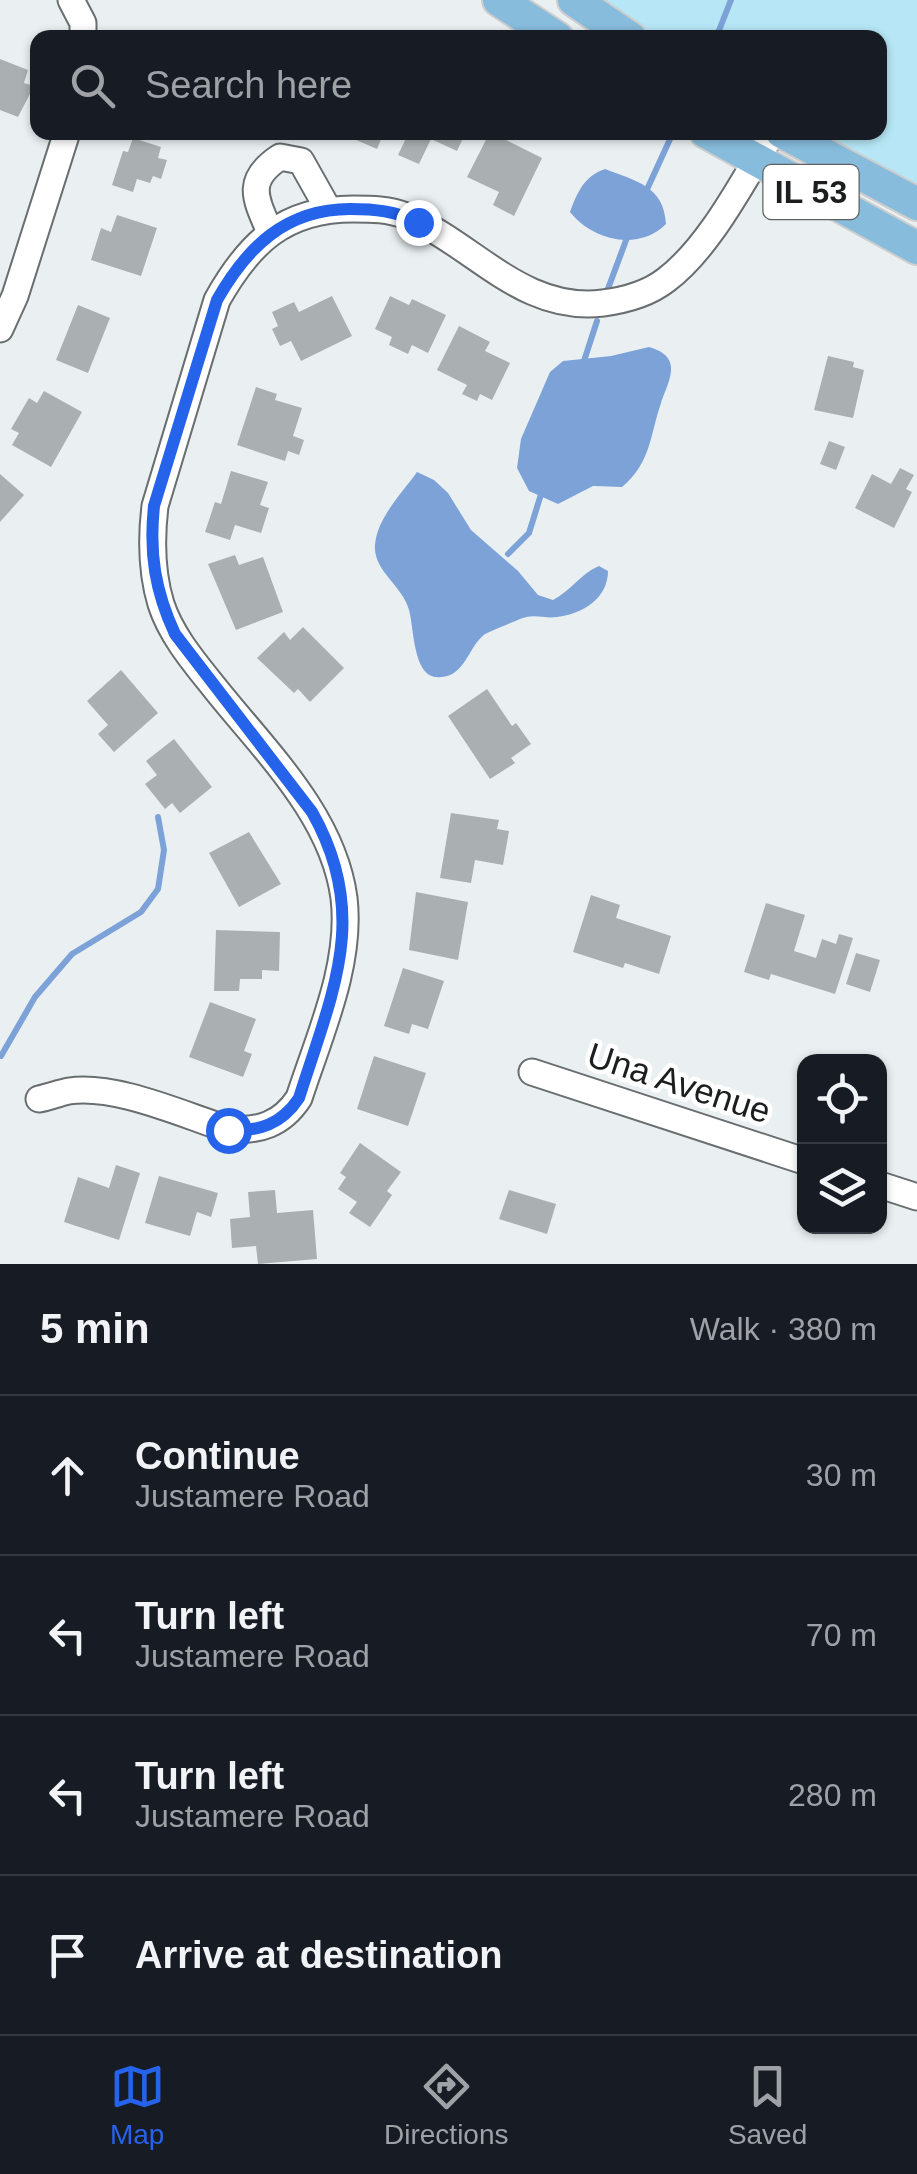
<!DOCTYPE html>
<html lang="en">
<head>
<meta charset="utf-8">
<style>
	body { margin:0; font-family:Arial,sans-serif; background:#20242c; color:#f1f3f6 }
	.controls { position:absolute; right:30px; bottom:30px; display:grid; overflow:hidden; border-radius:20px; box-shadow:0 2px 8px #0004 }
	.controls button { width:90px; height:90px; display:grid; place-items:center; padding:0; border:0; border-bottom:2px solid #363941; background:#171b24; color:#f1f3f6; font:50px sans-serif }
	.stop { position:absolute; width:30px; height:30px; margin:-22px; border:8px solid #2563eb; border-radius:50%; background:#fff }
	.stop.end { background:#2563eb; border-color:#fff; box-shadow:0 2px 10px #0008 }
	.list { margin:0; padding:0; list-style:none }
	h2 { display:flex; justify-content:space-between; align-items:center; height:130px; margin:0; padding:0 40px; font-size:42px }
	h2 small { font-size:32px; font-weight:400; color:#9ea1a6 }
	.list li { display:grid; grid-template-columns:65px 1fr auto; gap:30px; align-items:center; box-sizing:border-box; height:160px; padding:0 40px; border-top:2px solid #363941 }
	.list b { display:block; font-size:38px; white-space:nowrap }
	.list p { margin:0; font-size:32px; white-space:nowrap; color:#9ea1a6 }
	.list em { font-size:32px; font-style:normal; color:#9ea1a6 }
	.icon { flex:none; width:55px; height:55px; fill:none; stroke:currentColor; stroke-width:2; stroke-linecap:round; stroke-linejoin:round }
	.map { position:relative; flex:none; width:917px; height:1264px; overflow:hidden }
	.search { position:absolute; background:#171b24; box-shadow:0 2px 8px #0004; left:30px; right:30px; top:30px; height:110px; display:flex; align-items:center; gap:25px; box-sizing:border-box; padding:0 35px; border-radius:20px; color:#9ea1a6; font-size:38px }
	.sheet { height:770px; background:#171b24 }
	nav { display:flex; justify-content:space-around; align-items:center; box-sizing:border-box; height:140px; border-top:2px solid #363941; background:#171b24; font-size:28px; color:#9ea1a6 }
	nav a { display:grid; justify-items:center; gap:5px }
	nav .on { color:#2563eb }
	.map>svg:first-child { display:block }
</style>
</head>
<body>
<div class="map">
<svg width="917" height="1264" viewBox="0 0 917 1264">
	<rect width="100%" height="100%" fill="#eaf0f2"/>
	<!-- green -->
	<polygon fill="#b7e7f6" points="593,0 917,0 917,190 813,133 880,132 880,38 652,37"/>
	<!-- water -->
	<g fill="#7ca2d8">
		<path d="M605 169C636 181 664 186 666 224 638 252 592 240 570 212 577 193 584 176 605 169Z"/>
		<path d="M649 347C684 357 669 380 661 403 650 435 651 463 622 487L593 486 558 504 529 491 517 468 521 439 550 372 563 361 611 356Z"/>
		<path d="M417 472 434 480 448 493 471 530 518 571 538 595 553 600C572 590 580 574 599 566L608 571C608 598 583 614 557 617 543 619 535 613 520 619 513 622 491 631 485 634 468 646 465 680 436 677 413 675 414 627 409 610 403 586 373 571 375 545 377 518 402 493 417 472Z"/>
	</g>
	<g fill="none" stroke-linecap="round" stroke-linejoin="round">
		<!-- stream -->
		<g stroke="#7ca2d8" stroke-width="6">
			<polyline points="716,38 731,0"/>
			<polyline points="644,196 671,137"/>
			<polyline points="606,294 628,235"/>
			<polyline points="583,364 597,321"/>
			<polyline points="508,554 529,533 542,491"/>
			<polyline points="1,1056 35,997 72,954 141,912 158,889 164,850 158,817"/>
		</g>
	</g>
	<!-- building -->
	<g fill="#aab0b1">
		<polygon points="0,59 28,70 24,83 34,86 18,117 0,110"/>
		<polygon points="357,132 384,132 377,149 354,139"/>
		<polygon points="409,132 466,132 457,151 431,139 419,164 398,155"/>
		<polygon points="490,132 542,158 514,216 493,205 499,192 467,177"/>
		<polygon points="133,138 161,147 158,158 167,160 161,179 153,176 150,183 137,179 133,192 112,185 123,151 128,152"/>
		<polygon points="117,215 157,228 141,276 91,260 101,228 111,232"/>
		<polygon points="332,296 352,336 301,361 291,341 280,346 272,329 278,326 272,312 294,302 299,312"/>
		<polygon points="390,296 409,305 412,299 446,315 428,353 412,345 408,354 389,345 392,337 375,329"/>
		<polygon points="78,305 110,318 88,373 56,360"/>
		<polygon points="459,326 490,342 485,351 510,363 492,400 480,394 477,401 462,394 467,385 437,370"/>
		<polygon points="828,356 854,362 853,367 864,370 853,418 814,410"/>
		<polygon points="256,387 277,394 275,400 302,408 293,436 304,440 299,455 288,451 285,461 237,445"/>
		<polygon points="44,391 82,412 51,467 12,445 19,433 11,429 29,398 37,403"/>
		<polygon points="829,441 845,447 836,470 820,464"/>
		<polygon points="900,468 914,475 906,489 912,492 894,528 855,508 872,474 891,484"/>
		<polygon points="231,471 268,482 260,505 269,508 261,533 235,525 230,540 205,532 215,502 221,504"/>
		<polygon points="0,474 24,495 0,522"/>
		<polygon points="235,555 239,565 263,557 283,612 236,630 208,564"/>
		<polygon points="303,627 344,668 310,702 298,689 294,693 257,658 284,632 290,640"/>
		<polygon points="121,670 158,713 114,752 98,734 108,725 87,701"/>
		<polygon points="487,689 512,726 516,723 531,744 511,758 515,763 490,779 448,716"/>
		<polygon points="174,739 212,787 180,813 172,803 165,809 145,784 157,775 146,761"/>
		<polygon points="451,813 499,820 497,829 509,831 503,865 475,860 471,883 440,878"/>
		<polygon points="249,832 281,884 239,907 209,853"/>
		<polygon points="416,892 468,902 458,960 409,950"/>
		<polygon points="591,895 620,905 616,918 671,936 659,974 625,963 623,968 573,952"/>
		<polygon points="766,903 805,915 794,951 816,958 822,939 836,944 839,934 853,938 835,994 771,974 769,980 744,972"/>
		<polygon points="216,930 280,932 279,971 262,970 262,979 240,979 239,991 214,991"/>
		<polygon points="856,953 880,960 870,992 846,984"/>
		<polygon points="403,968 444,981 428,1029 412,1024 409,1034 384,1026"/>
		<polygon points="210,1002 256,1019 244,1051 252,1054 243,1077 189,1057"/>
		<polygon points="374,1056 426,1073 408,1126 357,1109"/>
		<polygon points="360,1143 401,1172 387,1191 392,1195 370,1227 349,1213 357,1202 338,1189 346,1177 340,1173"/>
		<polygon points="116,1165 140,1173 119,1240 64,1222 78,1177 109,1188"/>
		<polygon points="159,1176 218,1193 211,1217 197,1212 190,1236 145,1223"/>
		<polygon points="275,1190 277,1213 313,1210 317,1259 258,1264 256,1246 232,1248 230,1219 250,1217 248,1192"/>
		<polygon points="509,1190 556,1204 547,1234 499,1219"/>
	</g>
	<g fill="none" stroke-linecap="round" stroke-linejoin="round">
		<!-- minor casing -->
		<g stroke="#696e70" stroke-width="29">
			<g id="minor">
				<polyline points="71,0 83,23 83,38"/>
				<path d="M270 232C255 198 245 180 280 157L301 161 328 209"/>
				<polyline points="0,329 15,296 67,132"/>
				<polyline points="532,1072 804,1161"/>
				<path d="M39 1099C49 1097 59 1093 69 1091 116 1084 183 1115 228 1129 259 1132 282 1124 299 1098 319 1036 352 965 344 898 333 815 264 750 214 687 194 662 171 635 161 604 151 571 151 539 155 506L217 300C249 243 284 209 353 209 371 209 389 209 406 216 474 244 522 313 603 303 626 300 648 294 666 280 710 247 744 179 773 132"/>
				<polyline points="880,1185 917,1197"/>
			</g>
		</g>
		<!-- major casing -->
		<g stroke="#cdcdce" stroke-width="36">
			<g id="major">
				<polyline points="499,0 557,38"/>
				<polyline points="574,0 630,38"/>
				<polyline points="706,132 917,248"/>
				<polyline points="782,132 917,204"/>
			</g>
		</g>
		<!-- minor -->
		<use href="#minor" stroke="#fff" stroke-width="25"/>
		<!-- major -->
		<use href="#major" stroke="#87bcdc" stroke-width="32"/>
	</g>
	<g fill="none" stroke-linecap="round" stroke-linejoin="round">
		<!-- route -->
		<path stroke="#2563eb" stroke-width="12" d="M228 1130C259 1132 282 1124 299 1098 332 993 371 916 312 812L175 634C155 591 149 553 154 506L217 300C247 247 286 209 350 209 375 209 395 211 418 222"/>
	</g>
	<g text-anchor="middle" stroke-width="9" stroke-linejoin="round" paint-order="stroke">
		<!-- shield labels -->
		<rect fill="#fff" stroke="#5f6162" stroke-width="2.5" x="763.5" y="165" width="95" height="54" rx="8"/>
		<g font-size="32" font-weight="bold" fill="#1b1d1e">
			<text x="811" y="203">IL 53</text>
		</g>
		<!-- street labels -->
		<g font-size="35" fill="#1b1d1e" stroke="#fff">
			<text transform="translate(679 1083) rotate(18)" y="12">Una Avenue</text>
		</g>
	</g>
</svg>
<div class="controls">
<button><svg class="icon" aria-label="locate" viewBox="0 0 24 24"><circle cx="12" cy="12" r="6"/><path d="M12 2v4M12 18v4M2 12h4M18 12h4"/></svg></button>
<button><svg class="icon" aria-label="layers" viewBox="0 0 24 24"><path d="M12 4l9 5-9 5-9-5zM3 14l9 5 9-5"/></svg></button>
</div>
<div class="stop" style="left:228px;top:1130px"></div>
<div class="stop end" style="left:418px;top:222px"></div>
<div class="search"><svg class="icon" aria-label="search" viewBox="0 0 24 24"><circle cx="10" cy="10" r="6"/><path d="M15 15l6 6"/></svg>Search here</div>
</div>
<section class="sheet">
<h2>5 min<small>Walk · 380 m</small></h2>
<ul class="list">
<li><svg class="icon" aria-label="ahead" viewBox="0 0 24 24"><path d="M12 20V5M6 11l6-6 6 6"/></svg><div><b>Continue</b><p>Justamere Road</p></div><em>30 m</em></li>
<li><svg class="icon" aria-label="left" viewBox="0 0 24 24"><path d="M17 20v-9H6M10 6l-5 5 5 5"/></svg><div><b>Turn left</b><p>Justamere Road</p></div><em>70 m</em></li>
<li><svg class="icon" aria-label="left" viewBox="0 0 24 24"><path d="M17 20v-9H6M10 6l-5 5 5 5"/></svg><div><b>Turn left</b><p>Justamere Road</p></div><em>280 m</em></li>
<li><svg class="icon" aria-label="arrive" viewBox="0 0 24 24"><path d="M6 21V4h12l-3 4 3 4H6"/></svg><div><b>Arrive at destination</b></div></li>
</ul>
</section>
<nav>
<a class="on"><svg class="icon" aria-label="map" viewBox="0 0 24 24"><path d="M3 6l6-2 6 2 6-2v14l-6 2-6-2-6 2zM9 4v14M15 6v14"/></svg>Map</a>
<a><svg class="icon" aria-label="directions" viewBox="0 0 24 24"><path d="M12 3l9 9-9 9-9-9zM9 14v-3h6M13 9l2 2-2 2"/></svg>Directions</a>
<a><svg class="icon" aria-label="saved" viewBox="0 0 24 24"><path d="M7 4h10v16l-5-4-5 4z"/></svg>Saved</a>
</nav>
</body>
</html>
